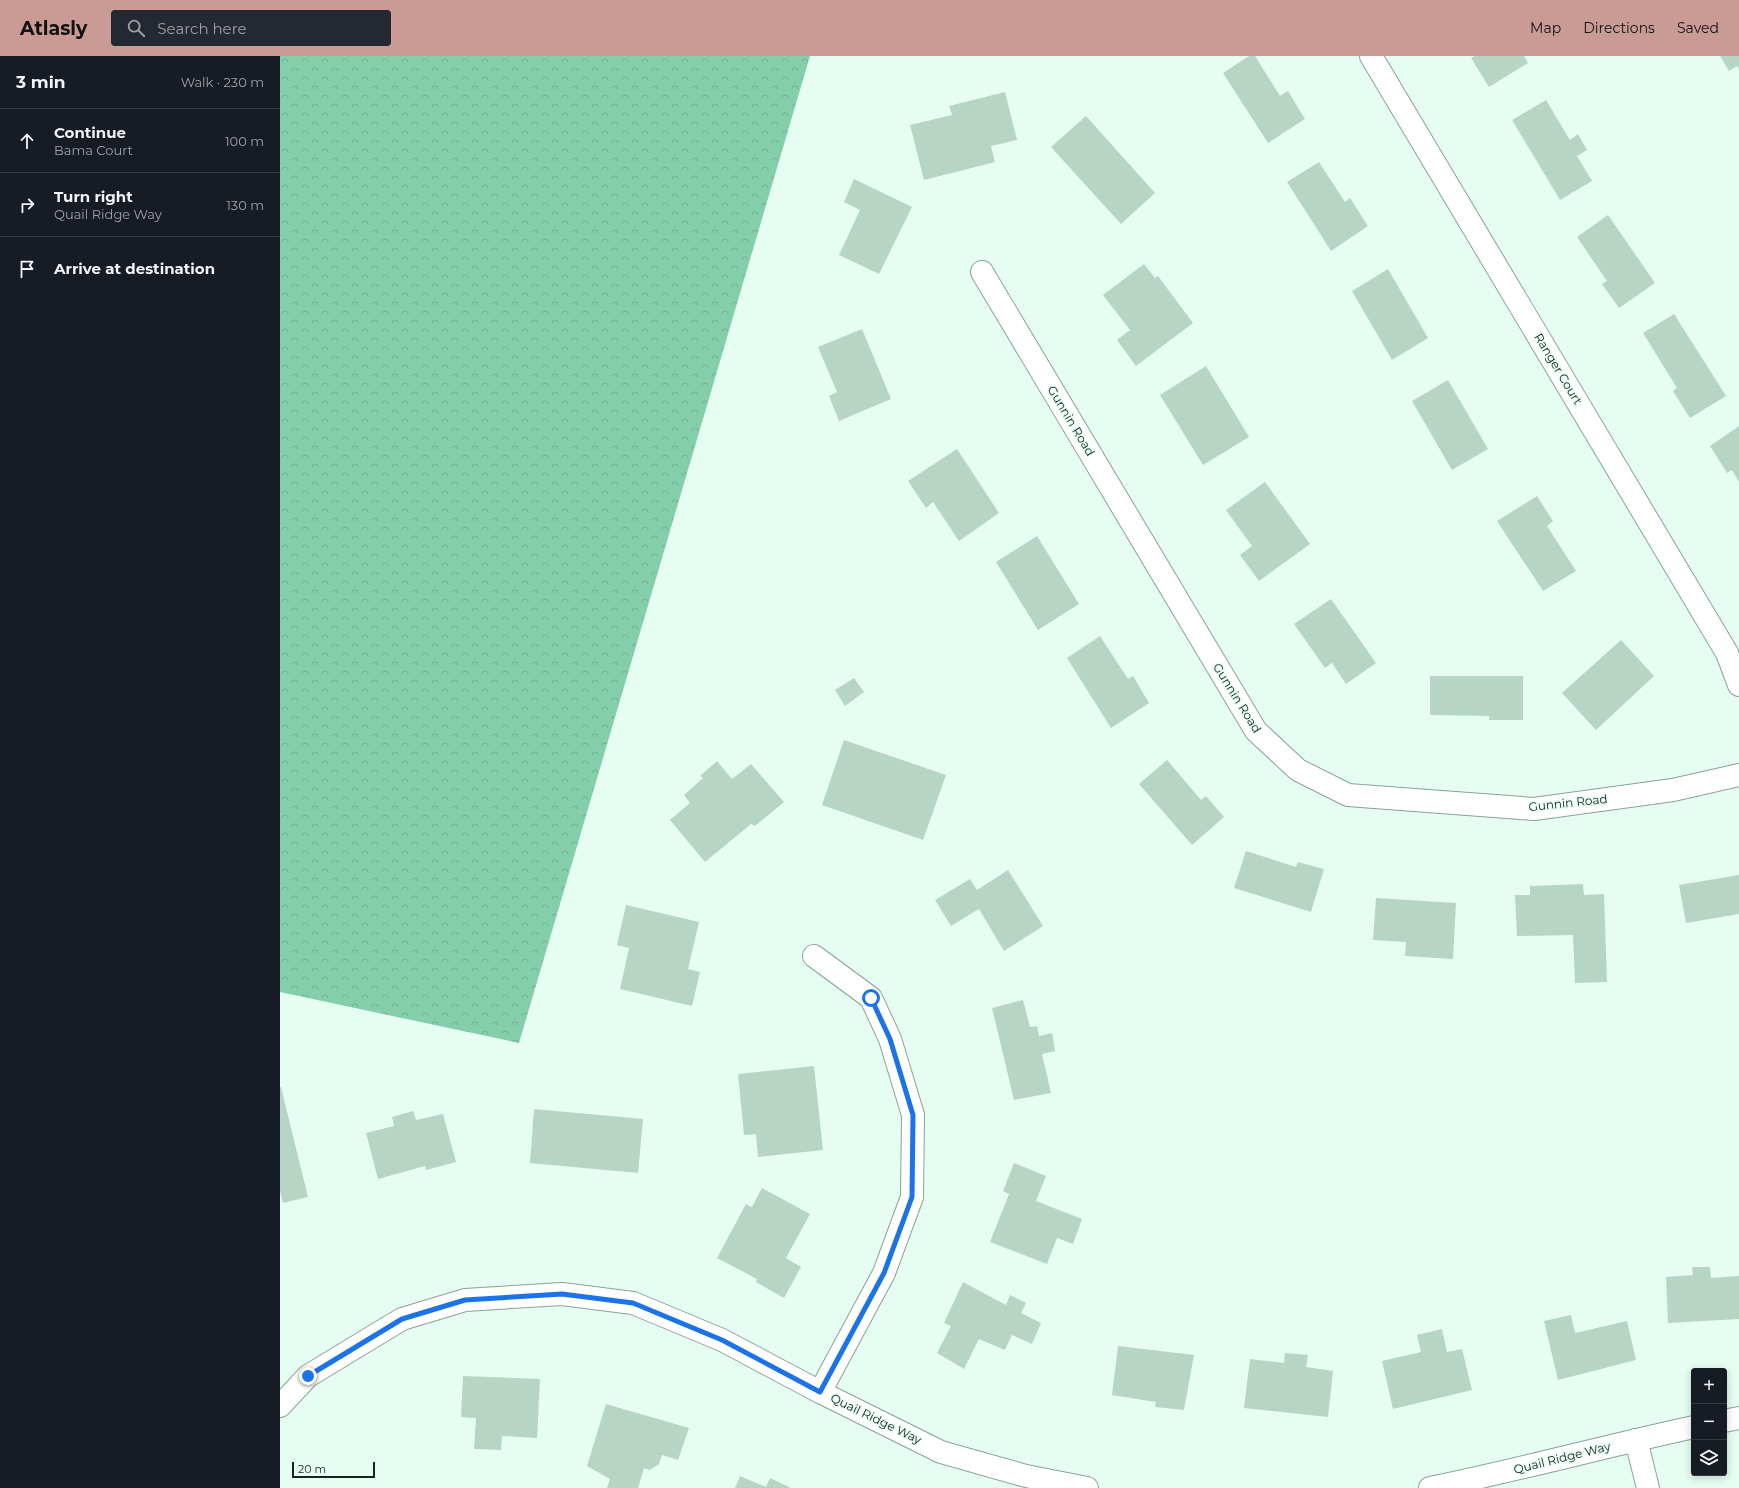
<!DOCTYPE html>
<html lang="en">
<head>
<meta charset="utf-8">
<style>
	body { margin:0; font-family:Montserrat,sans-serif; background:#242831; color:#f1f3f6 }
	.controls { position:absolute; right:12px; bottom:12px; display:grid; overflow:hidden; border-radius:4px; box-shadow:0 2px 10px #0003 }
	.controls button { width:36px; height:36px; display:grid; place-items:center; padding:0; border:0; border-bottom:1px solid #363941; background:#171b24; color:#f1f3f6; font:20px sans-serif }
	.scale { position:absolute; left:12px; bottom:10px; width:83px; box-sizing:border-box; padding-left:4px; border:2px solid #17231d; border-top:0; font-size:11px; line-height:14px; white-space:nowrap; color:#17231d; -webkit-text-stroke:3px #e5fef1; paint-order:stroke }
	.stop { position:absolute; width:12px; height:12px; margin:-9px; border:3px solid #1a73e8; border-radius:50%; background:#fff }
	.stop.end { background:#1a73e8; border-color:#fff; box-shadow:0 1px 4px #0008 }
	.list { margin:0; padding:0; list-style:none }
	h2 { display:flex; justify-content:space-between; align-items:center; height:52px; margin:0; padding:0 16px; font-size:17px }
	h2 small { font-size:13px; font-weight:400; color:#9ea1a6 }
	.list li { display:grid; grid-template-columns:26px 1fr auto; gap:12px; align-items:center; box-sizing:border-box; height:64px; padding:0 16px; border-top:1px solid #363941 }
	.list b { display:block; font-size:15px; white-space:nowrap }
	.list p { margin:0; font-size:13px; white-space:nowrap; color:#9ea1a6 }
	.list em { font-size:13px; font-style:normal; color:#9ea1a6 }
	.icon { flex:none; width:22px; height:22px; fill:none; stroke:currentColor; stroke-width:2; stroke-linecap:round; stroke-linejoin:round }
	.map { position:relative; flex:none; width:1459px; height:1432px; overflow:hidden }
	header { display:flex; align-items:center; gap:24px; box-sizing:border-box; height:56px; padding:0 20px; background:#c99b94; color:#111 }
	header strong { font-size:19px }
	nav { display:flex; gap:22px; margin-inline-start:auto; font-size:14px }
	.search { width:280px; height:36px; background:#242831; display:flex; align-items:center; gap:10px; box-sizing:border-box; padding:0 14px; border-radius:4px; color:#9ea1a6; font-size:15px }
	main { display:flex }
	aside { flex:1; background:#171b24 }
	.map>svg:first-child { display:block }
</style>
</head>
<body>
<header>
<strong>Atlasly</strong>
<div class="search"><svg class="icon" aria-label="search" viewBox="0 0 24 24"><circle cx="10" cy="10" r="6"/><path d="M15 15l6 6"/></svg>Search here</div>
<nav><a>Map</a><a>Directions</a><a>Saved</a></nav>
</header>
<main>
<aside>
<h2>3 min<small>Walk · 230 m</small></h2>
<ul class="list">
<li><svg class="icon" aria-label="ahead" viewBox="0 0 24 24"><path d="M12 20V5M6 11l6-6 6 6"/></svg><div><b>Continue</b><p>Bama Court</p></div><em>100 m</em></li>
<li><svg class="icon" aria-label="right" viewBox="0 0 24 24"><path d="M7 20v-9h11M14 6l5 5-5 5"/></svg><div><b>Turn right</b><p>Quail Ridge Way</p></div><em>130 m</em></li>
<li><svg class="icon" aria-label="arrive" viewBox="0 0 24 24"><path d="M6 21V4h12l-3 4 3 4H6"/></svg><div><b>Arrive at destination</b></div></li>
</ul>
</aside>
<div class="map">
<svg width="1459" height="1432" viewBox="0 0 1459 1432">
	<defs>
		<pattern id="forest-crowns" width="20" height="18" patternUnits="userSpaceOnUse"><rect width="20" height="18" fill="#84ceac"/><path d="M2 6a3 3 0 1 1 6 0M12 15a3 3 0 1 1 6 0" fill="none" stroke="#71b194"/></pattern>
	</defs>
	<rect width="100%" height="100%" fill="#e5fef1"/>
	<!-- forest -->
	<polygon fill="url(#forest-crowns)" points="0,0 530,0 239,987 0,936"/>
	<!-- building -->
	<g fill="#b6d5c5">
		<polygon points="969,0 975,0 1000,40 1008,35 1025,63 988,87 943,17"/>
		<polygon points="1195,0 1244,0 1248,7 1209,31 1191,2"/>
		<polygon points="1440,0 1459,0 1459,13 1457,10 1449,15"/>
		<polygon points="725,36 737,84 711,90 715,106 644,124 630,69 672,59 669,50"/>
		<polygon points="1266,44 1290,84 1298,78 1307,94 1297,100 1312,125 1280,144 1232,64"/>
		<polygon points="806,60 875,137 841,168 771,91"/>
		<polygon points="1039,106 1065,146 1070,142 1088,170 1051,195 1007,126"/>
		<polygon points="574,123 632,151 599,218 559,199 580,154 564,146"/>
		<polygon points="1328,159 1375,227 1339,252 1322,228 1327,225 1297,181"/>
		<polygon points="864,208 875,222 878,220 913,267 856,310 837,284 850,274 823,239"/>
		<polygon points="1108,213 1148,282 1112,304 1072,235"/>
		<polygon points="1394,258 1446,340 1410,362 1393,335 1397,332 1363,277"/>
		<polygon points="582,273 611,343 559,365 549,340 557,336 538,291"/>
		<polygon points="926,310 969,381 923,409 880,339"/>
		<polygon points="1168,324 1208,393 1172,414 1132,345"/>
		<polygon points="1459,370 1459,426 1452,414 1447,417 1430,390"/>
		<polygon points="677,393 719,457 679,485 653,446 646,452 628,425"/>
		<polygon points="985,426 1030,488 979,525 960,499 972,490 946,454"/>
		<polygon points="1257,440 1273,465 1267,470 1296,515 1263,535 1217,465"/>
		<polygon points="757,480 799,548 758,574 716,506"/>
		<polygon points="1051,543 1096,607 1066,628 1052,607 1045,612 1014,568"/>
		<polygon points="820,580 848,623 853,620 869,647 831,672 787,602"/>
		<polygon points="1341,584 1374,620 1316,674 1282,637"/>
		<polygon points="1150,620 1243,620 1243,664 1209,664 1209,660 1150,659"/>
		<polygon points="574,622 584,636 565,650 555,634"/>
		<polygon points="564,684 666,719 643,784 542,749"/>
		<polygon points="887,704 921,744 926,740 944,761 912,789 859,728"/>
		<polygon points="437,705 452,723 471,708 504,746 475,770 471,768 425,806 390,764 410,747 404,739 423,722 420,720"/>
		<polygon points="966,795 1016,811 1018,806 1044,813 1031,856 954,832"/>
		<polygon points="728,814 763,870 724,895 699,853 671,870 655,844 690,823 697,834"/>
		<polygon points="1459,819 1459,858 1406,867 1399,829"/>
		<polygon points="1303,828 1304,839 1324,838 1327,926 1295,927 1293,879 1237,880 1235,839 1250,839 1250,830"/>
		<polygon points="1096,842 1176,847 1173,903 1125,900 1126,886 1093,884"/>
		<polygon points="346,849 419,866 408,913 420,916 412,950 340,933 349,892 337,889"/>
		<polygon points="743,944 750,971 757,970 759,980 772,977 775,995 762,998 771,1037 734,1044 712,952"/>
		<polygon points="534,1010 543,1094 478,1101 476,1078 464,1079 458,1018"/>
		<polygon points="0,1031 1,1031 28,1141 3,1147 0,1135"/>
		<polygon points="254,1053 363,1063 358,1117 250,1107"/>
		<polygon points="133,1055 136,1064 163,1058 176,1106 146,1114 145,1110 98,1123 86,1077 114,1070 112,1061"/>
		<polygon points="734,1107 766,1120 756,1145 802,1163 793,1188 777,1182 767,1208 710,1186 729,1138 723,1135"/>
		<polygon points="482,1132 530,1158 506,1202 521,1211 504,1242 476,1226 477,1223 437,1202 466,1148 472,1151"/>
		<polygon points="1412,1211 1430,1211 1431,1222 1459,1220 1459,1263 1388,1267 1386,1221 1413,1219"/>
		<polygon points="683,1226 726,1249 730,1239 746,1247 741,1257 761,1267 752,1288 732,1279 725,1294 699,1283 684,1313 657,1297 671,1270 664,1267"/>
		<polygon points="1291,1259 1295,1277 1347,1265 1356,1304 1278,1324 1264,1265"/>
		<polygon points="1162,1273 1167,1296 1182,1293 1192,1334 1113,1353 1102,1305 1141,1296 1137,1279"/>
		<polygon points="838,1290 914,1299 904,1354 875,1351 876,1346 832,1339"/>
		<polygon points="1005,1297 1028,1299 1026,1311 1053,1315 1048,1361 964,1352 970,1303 1004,1307"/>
		<polygon points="183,1320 260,1323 257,1382 222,1380 221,1394 194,1393 196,1362 181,1361"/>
		<polygon points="326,1348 409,1372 398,1404 382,1399 379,1408 370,1414 364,1412 358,1432 327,1432 330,1423 307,1410"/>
		<polygon points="460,1420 486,1431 490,1422 511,1432 455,1432"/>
	</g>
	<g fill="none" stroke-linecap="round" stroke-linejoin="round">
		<!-- minor casing -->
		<g stroke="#87a495" stroke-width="24">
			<g id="minor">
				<polyline points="1091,0 1447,597 1459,629"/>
				<polyline points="702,216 976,675 1018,714 1068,739 1254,753 1393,734 1459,719"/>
				<polyline points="534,900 591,942 610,983 633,1059 632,1141 604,1217 540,1336"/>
				<polyline points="0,1350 28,1320 122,1263 185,1244 282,1238 353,1247 442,1284 540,1336 661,1396 746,1420 807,1432"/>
				<polyline points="1444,1365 1459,1362"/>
				<polyline points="1356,1384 1368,1432"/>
				<path d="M1150 1432C1239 1414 1326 1390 1414 1371"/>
			</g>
		</g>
		<!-- minor -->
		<use href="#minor" stroke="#fff" stroke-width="22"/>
	</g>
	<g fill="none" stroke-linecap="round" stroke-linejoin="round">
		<!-- route -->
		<polyline stroke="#1a73e8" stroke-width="5" points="28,1320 122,1263 185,1244 282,1238 353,1247 442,1284 540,1336 604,1217 632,1141 633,1059 610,983 591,942"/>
	</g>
	<g text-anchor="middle" stroke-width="3" stroke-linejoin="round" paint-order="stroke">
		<!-- street labels -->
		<g font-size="12" fill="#17231d" stroke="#e5fef1">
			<text transform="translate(1278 313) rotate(59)" y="4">Ranger Court</text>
			<text transform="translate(791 365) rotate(59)" y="4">Gunnin Road</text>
			<text transform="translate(957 642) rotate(58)" y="4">Gunnin Road</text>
			<text transform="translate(1288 747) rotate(-6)" y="4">Gunnin Road</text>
			<text transform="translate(596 1363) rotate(26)" y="4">Quail Ridge Way</text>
			<text transform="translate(1282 1402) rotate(-14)" y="4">Quail Ridge Way</text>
		</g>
	</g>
</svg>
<div class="controls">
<button>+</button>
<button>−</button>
<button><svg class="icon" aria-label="layers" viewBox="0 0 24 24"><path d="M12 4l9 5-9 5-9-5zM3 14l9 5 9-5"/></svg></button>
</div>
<div class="scale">20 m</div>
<div class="stop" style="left:591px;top:942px"></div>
<div class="stop end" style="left:28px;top:1320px"></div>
</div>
</main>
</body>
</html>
